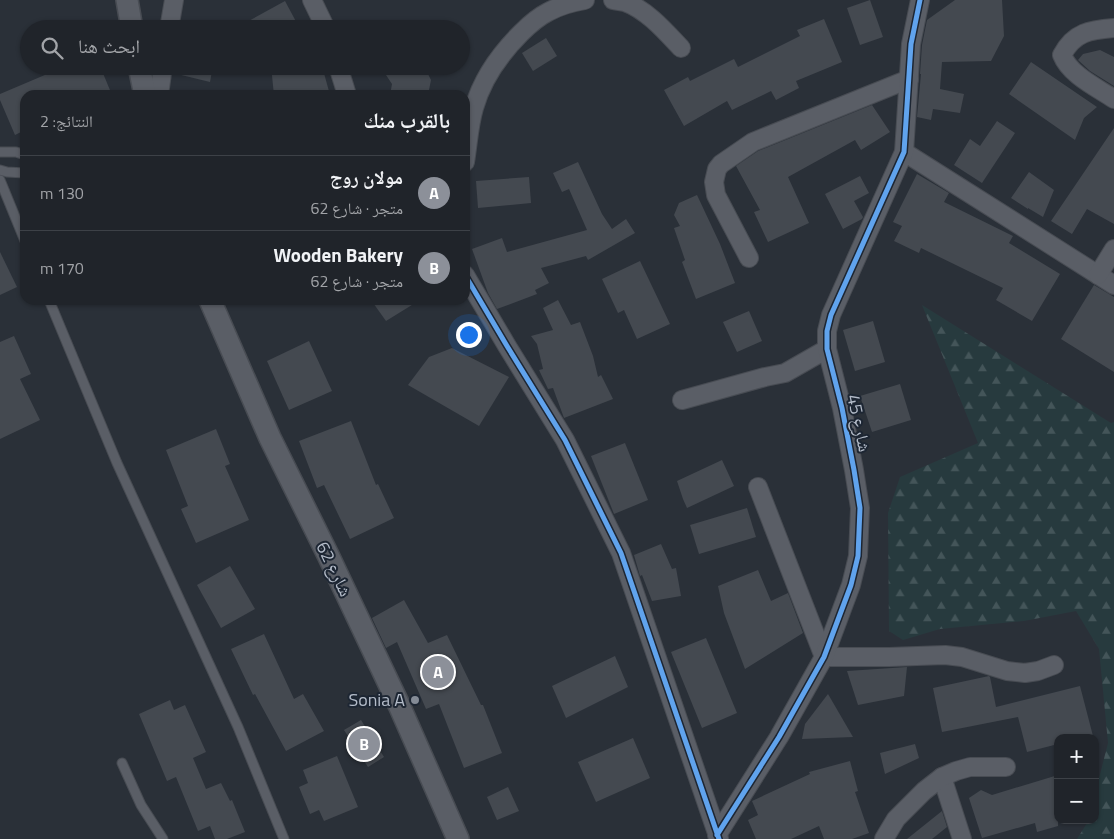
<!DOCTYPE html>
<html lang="ar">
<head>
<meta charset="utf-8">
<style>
	body { margin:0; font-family:"Titillium Web","Noto Naskh Arabic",sans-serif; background:#282c32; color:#f1f3f6; direction:rtl }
	.controls { position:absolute; right:15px; bottom:15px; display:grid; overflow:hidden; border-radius:10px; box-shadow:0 1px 4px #0004 }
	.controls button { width:45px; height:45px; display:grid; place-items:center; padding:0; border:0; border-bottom:1px solid #3d4147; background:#20242a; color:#f1f3f6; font:25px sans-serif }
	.you { position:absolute; left:468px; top:334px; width:18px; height:18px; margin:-12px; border:4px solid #fff; border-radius:50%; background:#1a73e8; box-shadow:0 0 0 8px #1a73e833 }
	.badge { display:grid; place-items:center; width:32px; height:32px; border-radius:50%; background:#8c9099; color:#fff; font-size:16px; font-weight:700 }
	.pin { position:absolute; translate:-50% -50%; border:2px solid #fff; box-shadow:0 1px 5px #0006 }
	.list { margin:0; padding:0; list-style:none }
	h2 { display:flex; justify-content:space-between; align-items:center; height:65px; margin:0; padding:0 20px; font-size:21px }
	h2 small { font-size:16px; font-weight:400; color:#a2a4a8 }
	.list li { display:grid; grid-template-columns:32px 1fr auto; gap:15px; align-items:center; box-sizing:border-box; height:75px; padding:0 20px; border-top:1px solid #3d4147 }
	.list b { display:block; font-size:19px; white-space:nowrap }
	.list p { margin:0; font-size:16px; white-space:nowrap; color:#a2a4a8 }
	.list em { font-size:16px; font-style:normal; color:#a2a4a8 }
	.icon { flex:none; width:28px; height:28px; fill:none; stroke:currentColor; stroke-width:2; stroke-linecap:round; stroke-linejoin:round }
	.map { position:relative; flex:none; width:1114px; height:839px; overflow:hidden; direction:ltr }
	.search { position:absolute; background:#20242a; box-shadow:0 1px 4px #0004; left:20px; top:20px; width:450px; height:55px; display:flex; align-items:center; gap:12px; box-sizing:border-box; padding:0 18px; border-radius:28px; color:#a2a4a8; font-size:19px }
	.panel { position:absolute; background:#20242a; box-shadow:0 1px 4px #0004; left:20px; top:90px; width:450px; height:215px; border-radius:15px; direction:rtl }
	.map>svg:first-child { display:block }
</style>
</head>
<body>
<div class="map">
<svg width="1114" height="839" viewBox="0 0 1114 839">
	<defs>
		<pattern id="forest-firs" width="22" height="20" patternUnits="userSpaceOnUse" patternTransform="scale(1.25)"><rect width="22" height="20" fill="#273a3e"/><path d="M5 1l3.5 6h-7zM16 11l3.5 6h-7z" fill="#445559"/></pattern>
	</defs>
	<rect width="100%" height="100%" fill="#2a3038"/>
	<!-- forest -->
	<polygon fill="url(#forest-firs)" points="922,305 1111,423 1114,422 1114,839 1077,839 1089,820 1095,820 1095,794 1108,743 1099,649 1076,611 1024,621 940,629 903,640 889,631 888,513 900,477 978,443"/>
	<!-- building -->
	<g fill="#444950">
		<polygon points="870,0 883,37 860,45 847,8"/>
		<polygon points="955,0 1002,0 1004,36 991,61 942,62 940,89 964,94 960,113 933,109 931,120 917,117 921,74 920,74 922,45 927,20"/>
		<polygon points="285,1 300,29 234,29"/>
		<polygon points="824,19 842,62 796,81 799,88 776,100 771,91 732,110 727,101 684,126 664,90 688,77 690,81 734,59 738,67 800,36 797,30"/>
		<polygon points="546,38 557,56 533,71 522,53"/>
		<polygon points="1100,50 1114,57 1114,86 1090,71 1078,60 1083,54"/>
		<polygon points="1031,62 1097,107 1084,118 1075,140 1009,94"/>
		<polygon points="66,66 100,66 112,95 25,95 25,130 15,135 0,100 0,94"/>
		<polygon points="173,66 213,66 210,82 173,73"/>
		<polygon points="271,66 322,66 330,95 274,95"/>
		<polygon points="380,66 424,66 431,80 428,95 390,95 392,84"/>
		<polygon points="872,105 890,132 861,150 855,140 788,177 809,223 768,242 754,212 760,210 736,166 758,151"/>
		<polygon points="997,121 1015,133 982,183 954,165 970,139 980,146"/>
		<polygon points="1114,128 1114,224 1087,209 1072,234 1051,221"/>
		<polygon points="578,162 602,214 612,229 626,219 635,233 588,260 586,256 541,268 549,283 535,290 537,294 497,309 488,293 472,249 502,238 507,252 587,230 569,189 562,192 553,173"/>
		<polygon points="1029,172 1054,190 1043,217 1028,208 1028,209 1011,198"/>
		<polygon points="917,174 949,193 944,202 1013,236 1009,243 1060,274 1032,321 996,300 1003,288 921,248 919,253 894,241 902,226 893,222"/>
		<polygon points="860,176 869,193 854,201 863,217 862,219 843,229 825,194"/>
		<polygon points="529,177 531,203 478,208 476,181"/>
		<polygon points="697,195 720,244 735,283 696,299 682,262 685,260 674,228 680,226 674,215 679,203"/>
		<polygon points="0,252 17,287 0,295"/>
		<polygon points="640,261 670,324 637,339 624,310 618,313 602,279"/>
		<polygon points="1094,285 1114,297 1114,372 1061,339"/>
		<polygon points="371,300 420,300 386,321"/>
		<polygon points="558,300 571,325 580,322 593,356 598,377 601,375 613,399 564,418 553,388 548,389 539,370 543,369 537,344 531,336 553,330 543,308"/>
		<polygon points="749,311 762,341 737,352 723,322"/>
		<polygon points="873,321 885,362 855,371 843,330"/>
		<polygon points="14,336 31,374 20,379 40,420 0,439 0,342"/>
		<polygon points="309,341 332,391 289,410 267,361"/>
		<polygon points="452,348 509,377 479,426 408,385 429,357"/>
		<polygon points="900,384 911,420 872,432 860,396"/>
		<polygon points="351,421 376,485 378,484 394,518 350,539 324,485 317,488 299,441"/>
		<polygon points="216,429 230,464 225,466 249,520 196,543 181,509 188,506 166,450"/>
		<polygon points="625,443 648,500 614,514 591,456"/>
		<polygon points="722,460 734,486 687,508 683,499 677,481"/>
		<polygon points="747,508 756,537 699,554 690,525"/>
		<polygon points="661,544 672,569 676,568 681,596 652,601 642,575 640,576 634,555"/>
		<polygon points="230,566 255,609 221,628 197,585"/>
		<polygon points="758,570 771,601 788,593 803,633 745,669 724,613 718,586"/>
		<polygon points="404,600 428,643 447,635 481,705 483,705 502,753 464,768 439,704 426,709 397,642 386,648 372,618"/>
		<polygon points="264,634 294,699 303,694 324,731 286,751 255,694 253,695 231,649"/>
		<polygon points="706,638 737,713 702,728 671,652"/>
		<polygon points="615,656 628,687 566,718 552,686"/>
		<polygon points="907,667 904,696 858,705 847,671"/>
		<polygon points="989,676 990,677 996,707 1080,686 1093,736 1084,738 1058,738 1058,744 1027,752 1018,717 942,732 933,688"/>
		<polygon points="828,694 853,737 802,739 805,724"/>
		<polygon points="170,700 174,710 185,705 206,752 193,758 206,789 221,783 230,801 232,800 245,832 227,839 215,839 210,826 198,831 176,777 167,781 139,714"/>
		<polygon points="361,720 384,757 368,767 344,730"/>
		<polygon points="633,738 650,778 596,802 578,762"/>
		<polygon points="915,744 919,758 885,774 880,753"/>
		<polygon points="337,756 358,807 324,821 319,810 310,814 299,787 308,783 303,770"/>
		<polygon points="850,761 858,791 855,792 869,833 852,839 824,839 819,826 791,839 756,839 748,820 758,815 752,801 810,774 809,772"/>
		<polygon points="1058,775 1058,826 1037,832 1035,823 982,838 969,798 981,790 992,795"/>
		<polygon points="508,787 519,811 497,820 487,797"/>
		<polygon points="942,811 947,827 932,839 907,839"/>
	</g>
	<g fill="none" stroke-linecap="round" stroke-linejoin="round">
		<!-- service casing -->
		<g stroke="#484c53" stroke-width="11">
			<g id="service">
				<polyline points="0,152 16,152 25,155"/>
				<polyline points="0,170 7,172 25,173"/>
				<polyline points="0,180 25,241"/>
				<polyline points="49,300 117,463 238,727 284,839"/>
				<polyline points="122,763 141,805 163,839"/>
			</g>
		</g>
		<!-- minor casing -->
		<g stroke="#484c53" stroke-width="20">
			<g id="minor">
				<polyline points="312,0 326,29"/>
				<path d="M613 0C616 1 621 1 625 2 647 10 665 31 681 48"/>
				<path d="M1114 28C1090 30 1074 32 1062 55 1070 75 1096 87 1114 99"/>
				<polyline points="169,29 174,0"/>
				<polyline points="338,66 347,95"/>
				<polyline points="159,95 163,66"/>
				<polyline points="904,152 1114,285"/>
				<path d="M465 162C468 144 469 125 474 108 482 79 500 54 521 33 529 25 538 17 548 12 559 6 573 2 585 0"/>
				<polyline points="749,258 716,195 714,182 717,169 721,164 753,142 909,79"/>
				<polyline points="465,275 507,346 565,440 621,553 719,839"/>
				<polyline points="1098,275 1114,249"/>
				<polyline points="682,400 765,377 785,373 827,349"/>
				<polyline points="758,487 824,657 889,657 945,655 962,657 1007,671 1025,673 1038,671 1054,665"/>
				<polyline points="942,777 962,839"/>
				<polyline points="717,835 779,737 824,657 851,585 858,556 860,508 854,470 842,408 827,349 827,331 831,315 904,152 911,44 920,0"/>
				<polyline points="884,839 896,819 924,791 942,777 956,771 970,767 1006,767"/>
			</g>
		</g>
		<!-- tertiary casing -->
		<g stroke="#484c53" stroke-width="24">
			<g id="tertiary">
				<polyline points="127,0 132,29"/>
				<polyline points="139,66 145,95"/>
				<polyline points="210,300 270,438 328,555 399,705 458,839"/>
			</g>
		</g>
		<!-- service -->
		<use href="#service" stroke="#5a5e66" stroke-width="9"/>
		<!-- minor -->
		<use href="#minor" stroke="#5a5e66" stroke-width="18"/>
		<!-- tertiary -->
		<use href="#tertiary" stroke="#5a5e66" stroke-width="21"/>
		<!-- cycleway casing -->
		<g stroke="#1d2633" stroke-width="8">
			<g id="cycleway">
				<polyline points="465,275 507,346 565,440 621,553 719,839"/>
				<polyline points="717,835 779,737 824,657 851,585 858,556 860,508 854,470 842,408 827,349 827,331 831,315 904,152 911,44 920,0"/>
			</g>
		</g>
		<!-- cycleway -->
		<use href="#cycleway" stroke="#60a3ed" stroke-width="5"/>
	</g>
	<!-- markers -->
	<circle fill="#848b96" stroke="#1d2633" stroke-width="2" cx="415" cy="700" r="5"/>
	<g text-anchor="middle" stroke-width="4" stroke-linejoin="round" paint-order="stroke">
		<!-- street labels -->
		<g font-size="18" fill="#b4bcc9" stroke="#1d2633">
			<text transform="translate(859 423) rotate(78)" y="6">شارع 45</text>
			<text transform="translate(334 569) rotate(64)" y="6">شارع 62</text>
		</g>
		<!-- poi labels -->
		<g font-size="18" fill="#b4bcc9" stroke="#1d2633" text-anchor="end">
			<text x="405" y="706">Sonia A</text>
		</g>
	</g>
</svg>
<div class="controls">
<button>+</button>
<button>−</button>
</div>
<div class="you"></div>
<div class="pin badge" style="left:438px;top:672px">A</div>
<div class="pin badge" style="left:364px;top:744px">B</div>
<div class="search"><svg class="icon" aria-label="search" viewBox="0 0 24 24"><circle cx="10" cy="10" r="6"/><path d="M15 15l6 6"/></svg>ابحث هنا</div>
<section class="panel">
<h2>بالقرب منك<small>النتائج: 2</small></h2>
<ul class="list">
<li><span class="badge">A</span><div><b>مولان روج</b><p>متجر · شارع 62</p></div><em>130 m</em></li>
<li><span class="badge">B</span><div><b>Wooden Bakery</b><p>متجر · شارع 62</p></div><em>170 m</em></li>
</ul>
</section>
</div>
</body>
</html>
